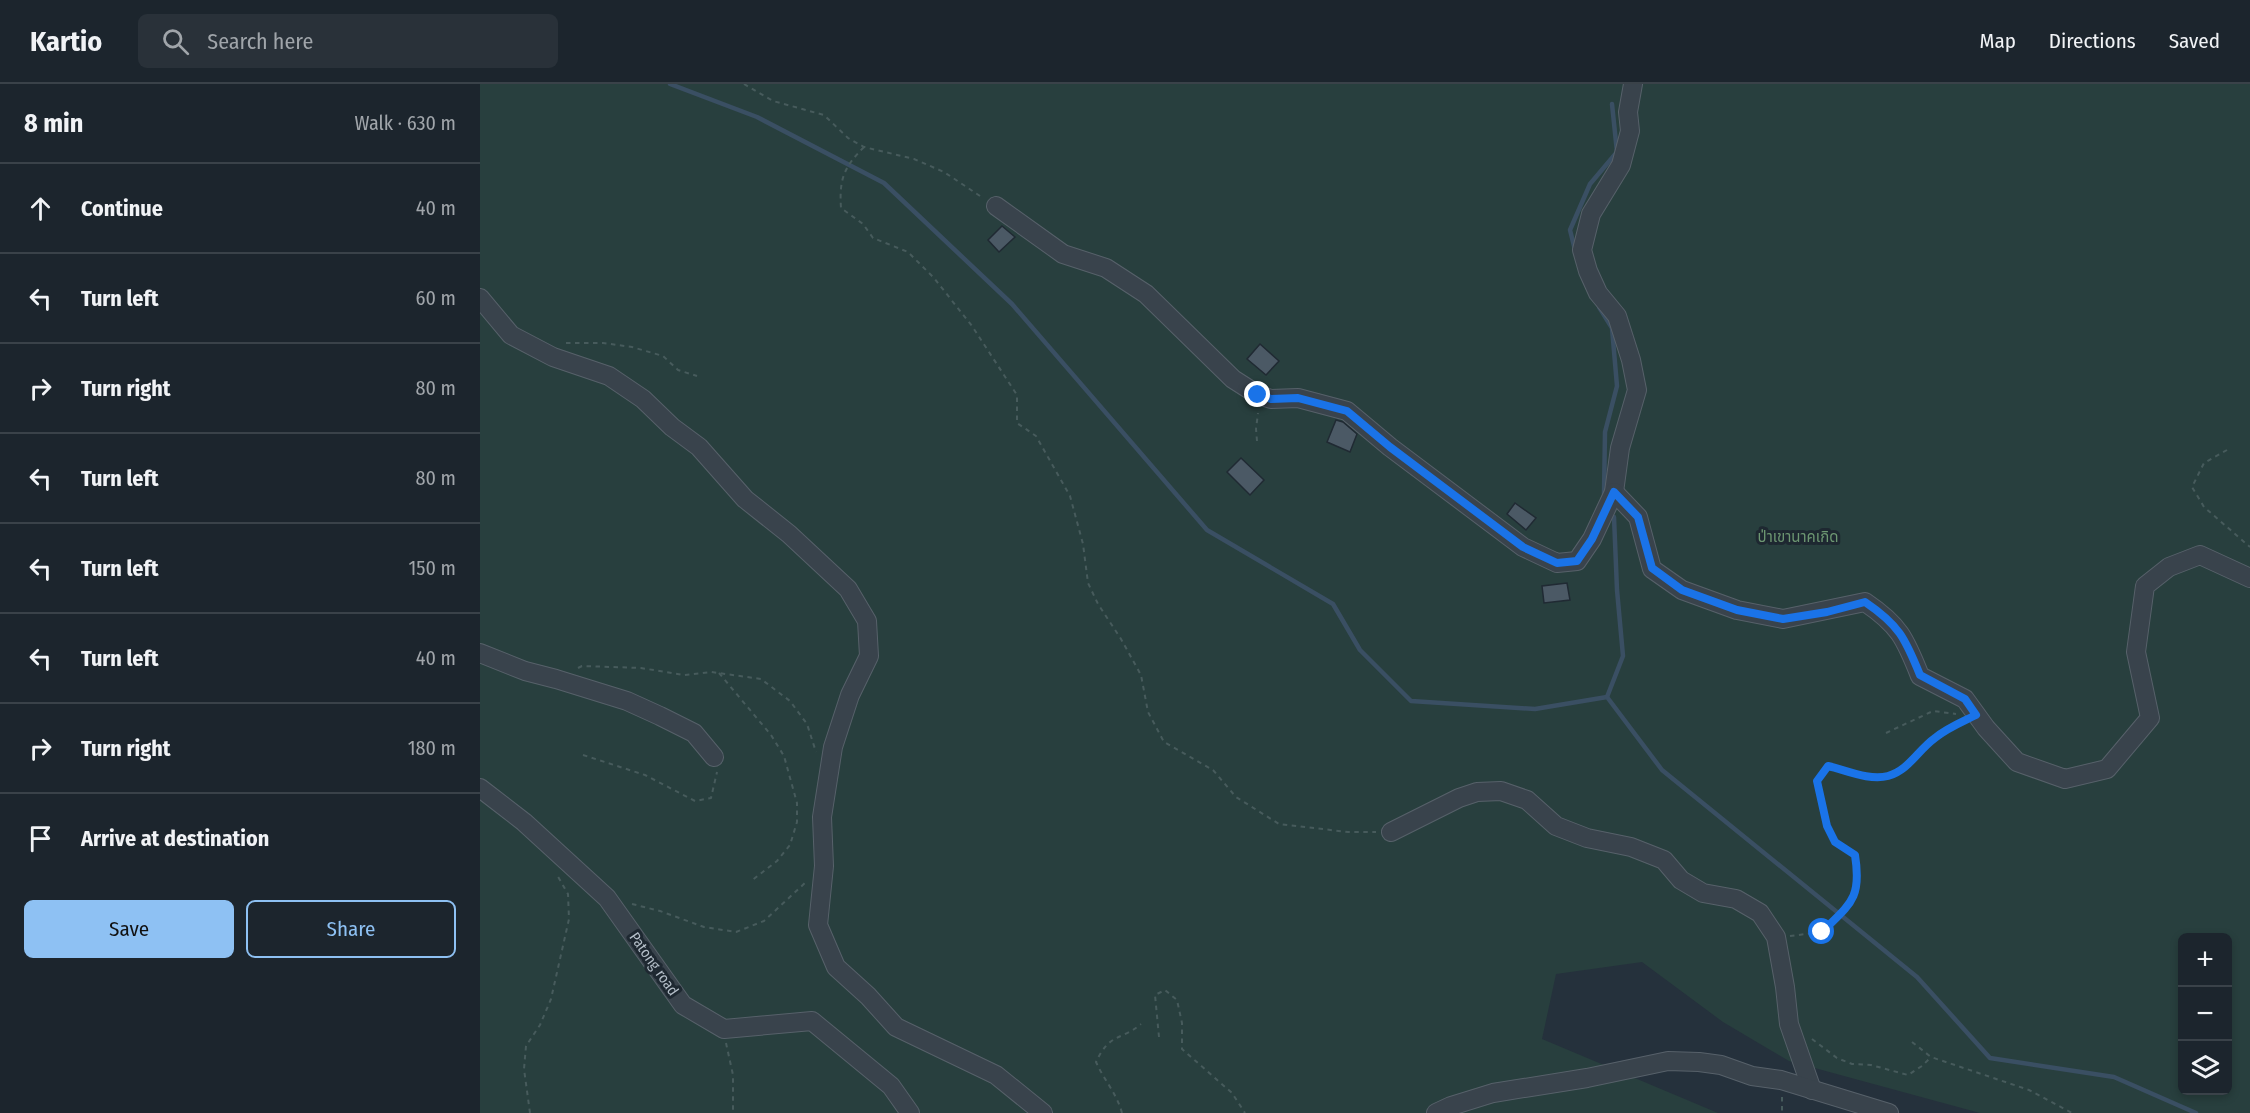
<!DOCTYPE html>
<html lang="en">
<head>
<meta charset="utf-8">
<style>
	body { margin:0; font-family:"Fira Sans Condensed","Noto Sans Thai",sans-serif; background:#293139; color:#f1f3f6 }
	.controls { position:absolute; right:18px; bottom:18px; display:grid; overflow:hidden; border-radius:9px; box-shadow:0 3px 9px #0003 }
	.controls button { width:54px; height:54px; display:grid; place-items:center; padding:0; border:0; border-bottom:2px solid #3a4249; background:#1c252d; color:#f1f3f6; font:30px sans-serif }
	.stop { position:absolute; width:18px; height:18px; margin:-14px; border:4px solid #1a73e8; border-radius:50%; background:#fff }
	.stop.end { background:#1a73e8; border-color:#fff; box-shadow:0 2px 6px #0008 }
	.list { margin:0; padding:0; list-style:none }
	h2 { display:flex; justify-content:space-between; align-items:center; height:78px; margin:0; padding:0 24px; font-size:26px }
	h2 small { font-size:20px; font-weight:400; color:#a0a5aa }
	.list li { display:grid; grid-template-columns:39px 1fr auto; gap:18px; align-items:center; box-sizing:border-box; height:90px; padding:0 24px; border-top:2px solid #3a4249 }
	.list b { display:block; font-size:22px; white-space:nowrap }
	.list em { font-size:20px; font-style:normal; color:#a0a5aa }
	.actions { display:flex; gap:12px; padding:18px 24px }
	.actions a { flex:1; padding:14px 0; border:2px solid #8ec1f3; border-radius:9px; text-align:center; font-size:21px; color:#8ec1f3 }
	.actions .main { background:#8ec1f3; color:#111 }
	.icon { flex:none; width:33px; height:33px; fill:none; stroke:currentColor; stroke-width:2; stroke-linecap:round; stroke-linejoin:round }
	.map { position:relative; flex:none; width:1770px; height:1029px; overflow:hidden }
	header { display:flex; align-items:center; gap:36px; box-sizing:border-box; height:84px; padding:0 30px; background:#1c252d; border-bottom:2px solid #3a4249 }
	header strong { font-size:28px }
	nav { display:flex; gap:33px; margin-inline-start:auto; font-size:21px }
	.search { width:420px; height:54px; background:#293139; display:flex; align-items:center; gap:15px; box-sizing:border-box; padding:0 21px; border-radius:9px; color:#a0a5aa; font-size:22px }
	main { display:flex }
	aside { flex:1; background:#1c252d }
	.map>svg:first-child { display:block }
</style>
</head>
<body>
<header>
<strong>Kartio</strong>
<div class="search"><svg class="icon" aria-label="search" viewBox="0 0 24 24"><circle cx="10" cy="10" r="6"/><path d="M15 15l6 6"/></svg>Search here</div>
<nav><a>Map</a><a>Directions</a><a>Saved</a></nav>
</header>
<main>
<aside>
<h2>8 min<small>Walk · 630 m</small></h2>
<ul class="list">
<li><svg class="icon" aria-label="ahead" viewBox="0 0 24 24"><path d="M12 20V5M6 11l6-6 6 6"/></svg><div><b>Continue</b></div><em>40 m</em></li>
<li><svg class="icon" aria-label="left" viewBox="0 0 24 24"><path d="M17 20v-9H6M10 6l-5 5 5 5"/></svg><div><b>Turn left</b></div><em>60 m</em></li>
<li><svg class="icon" aria-label="right" viewBox="0 0 24 24"><path d="M7 20v-9h11M14 6l5 5-5 5"/></svg><div><b>Turn right</b></div><em>80 m</em></li>
<li><svg class="icon" aria-label="left" viewBox="0 0 24 24"><path d="M17 20v-9H6M10 6l-5 5 5 5"/></svg><div><b>Turn left</b></div><em>80 m</em></li>
<li><svg class="icon" aria-label="left" viewBox="0 0 24 24"><path d="M17 20v-9H6M10 6l-5 5 5 5"/></svg><div><b>Turn left</b></div><em>150 m</em></li>
<li><svg class="icon" aria-label="left" viewBox="0 0 24 24"><path d="M17 20v-9H6M10 6l-5 5 5 5"/></svg><div><b>Turn left</b></div><em>40 m</em></li>
<li><svg class="icon" aria-label="right" viewBox="0 0 24 24"><path d="M7 20v-9h11M14 6l5 5-5 5"/></svg><div><b>Turn right</b></div><em>180 m</em></li>
<li><svg class="icon" aria-label="arrive" viewBox="0 0 24 24"><path d="M6 21V4h12l-3 4 3 4H6"/></svg><div><b>Arrive at destination</b></div></li>
</ul>
<div class="actions"><a class="main">Save</a><a>Share</a></div>
</aside>
<div class="map">
<svg width="1770" height="1029" viewBox="0 0 1770 1029">
	<rect width="100%" height="100%" fill="#25313c"/>
	<!-- green -->
	<path fill="#283f3e" fill-rule="evenodd" d="M0 0H1770V1029H1500L1309 977 1243 938 1162 878 1076 890 1062 955 1238 1029H0ZM1702 854H1748V1006H1702Z"/>
	<g fill="none" stroke-linecap="round" stroke-linejoin="round">
		<!-- stream -->
		<g stroke="#3a4f63" stroke-width="4.5">
			<polyline points="190,0 277,33 404,99 532,220 727,446 853,520 880,566 931,617 1055,625 1127,613 1182,686 1437,893 1510,974 1634,993 1716,1029"/>
			<polyline points="1095,166 1090,146 1110,100 1137,68 1132,20"/>
			<polyline points="1119,223 1132,244 1137,302 1125,348 1124,410"/>
			<polyline points="1127,613 1143,572 1137,506 1134,433"/>
		</g>
	</g>
	<!-- building -->
	<g fill="#4b5965" stroke="#202a33" stroke-width="1.5">
		<polygon points="522,142 535,153 519,168 508,156"/>
		<polygon points="780,260 799,277 786,291 767,275"/>
		<polygon points="856,336 863,338 877,350 870,368 847,358"/>
		<polygon points="761,374 784,396 770,411 747,388"/>
		<polygon points="1035,419 1056,434 1046,446 1027,430"/>
		<polygon points="1087,499 1090,516 1064,519 1062,502"/>
	</g>
	<g fill="none" stroke-linecap="round" stroke-linejoin="round">
		<!-- minor casing -->
		<g stroke="#57616a" stroke-width="20">
			<g id="minor">
				<polyline points="516,122 583,170 626,184 666,210 753,295 778,311 791,315 818,314 867,327 910,363 1043,463 1077,479 1097,477 1112,455 1134,408 1140,364 1157,306 1151,276 1137,232 1118,209 1108,187 1102,166 1111,130 1141,81 1150,47 1148,28 1153,0"/>
				<polyline points="0,214 31,251 73,273 129,292 163,315 192,343 219,363 265,415 309,450 368,505 387,537 389,572 370,611 353,663 342,733 344,782 338,841 356,883 388,912 416,943 516,991 563,1029"/>
				<path d="M1134 408 1158 433 1172 485 1202 506 1257 526 1303 535 1385 518C1419 541 1425 554 1440 592L1485 615 1506 644 1537 678 1585 695 1627 685 1670 634 1656 568 1665 502 1689 483 1720 471 1770 494"/>
				<polyline points="0,569 45,587 76,595 147,617 180,632 214,649 234,673"/>
				<polyline points="0,704 44,738 127,814 203,921 244,945 332,937 411,1002 430,1029"/>
				<polyline points="911,748 979,714 997,708 1021,707 1047,716 1076,742 1107,754 1151,763 1184,776 1201,796 1223,809 1256,815 1280,829 1296,853 1305,903 1309,940 1332,1006"/>
				<polyline points="956,1029 971,1022 1013,1009 1107,994 1188,977 1219,978 1241,981 1272,992 1301,996 1409,1029"/>
			</g>
		</g>
		<!-- path -->
		<g stroke="#475b5c" stroke-width="2" stroke-dasharray="4.5 4.5" stroke-linecap="butt">
			<polyline points="264,0 293,17 344,31 368,54 384,63 434,75 464,88 503,114"/>
			<path d="M384 63C364 83 359 95 361 124L383 140 393 154 428 168 454 194 492 242 537 311V339L556 352 590 412 603 460 608 499 618 520 641 555 661 591 668 628 684 658 733 686 756 713 799 740 868 748H896"/>
			<polyline points="86,259 123,259 152,263 183,272 198,286 217,292"/>
			<polyline points="777,357 776,345 778,329"/>
			<polyline points="1747,366 1724,379 1712,403 1724,423 1770,463"/>
			<polyline points="98,584 102,582 161,584 204,591 231,588 281,595 310,617 327,640 336,668"/>
			<polyline points="239,589 291,651 304,672 317,719 317,738 310,761 297,777 271,797"/>
			<polyline points="1406,649 1453,627 1476,630"/>
			<polyline points="103,671 165,691 215,717 231,714 237,688"/>
			<polyline points="152,820 180,827 224,843 256,848 284,837 326,798"/>
			<path d="M1310 852 1342 848 1368 823 1376 808 1378 787 1375 771C1369 767 1359 763 1355 758 1342 742 1340 716 1337 697L1348 682C1366 685 1389 697 1408 692 1426 687 1429 677 1440 666 1451 653 1468 645 1483 637"/>
			<polyline points="679,953 675,911 685,906 697,916 702,939 702,965 752,1009 765,1029"/>
			<polyline points="1332,955 1357,974 1372,980 1391,981 1428,991 1442,982 1451,973"/>
			<polyline points="1432,958 1451,973 1549,1006 1592,1029"/>
			<polyline points="246,959 253,991 253,1029"/>
			<polyline points="1302,1013 1302,1027 1305,1029"/>
			<polyline points="50,1029 44,985 46,962 60,941 71,915 89,835 88,810 77,791"/>
			<path d="M642 1029C637 1010 624 996 616 978 630 948 641 957 661 940"/>
		</g>
		<!-- minor -->
		<use href="#minor" stroke="#39434c" stroke-width="18"/>
	</g>
	<g fill="none" stroke-linecap="round" stroke-linejoin="round">
		<!-- route -->
		<path stroke="#1a73e8" stroke-width="8" d="M778 311 791 315 818 314 867 327 910 363 1043 463 1077 479 1097 477 1112 455 1134 408 1158 433 1172 484 1202 506 1257 526 1303 535 1347 528 1385 518C1419 541 1425 554 1440 591L1485 615 1496 631C1482 638 1467 644 1455 654 1438 666 1429 686 1408 692 1389 697 1366 686 1348 682L1337 697 1347 742 1355 758 1375 771C1382 815 1370 820 1342 848"/>
	</g>
	<g text-anchor="middle" stroke-width="6" stroke-linejoin="round" paint-order="stroke">
		<!-- park labels -->
		<g font-size="15" fill="#6d9772" stroke="#1e2831">
			<text x="1318" y="458">ป่าเขานาคเกิด</text>
		</g>
		<!-- street labels -->
		<g font-size="15" fill="#b4bec8" stroke="#1e2831">
			<text transform="translate(174 880) rotate(55)" y="5">Patong road</text>
		</g>
	</g>
</svg>
<div class="controls">
<button>+</button>
<button>−</button>
<button><svg class="icon" aria-label="layers" viewBox="0 0 24 24"><path d="M12 4l9 5-9 5-9-5zM3 14l9 5 9-5"/></svg></button>
</div>
<div class="stop" style="left:1342px;top:848px"></div>
<div class="stop end" style="left:778px;top:311px"></div>
</div>
</main>
</body>
</html>
